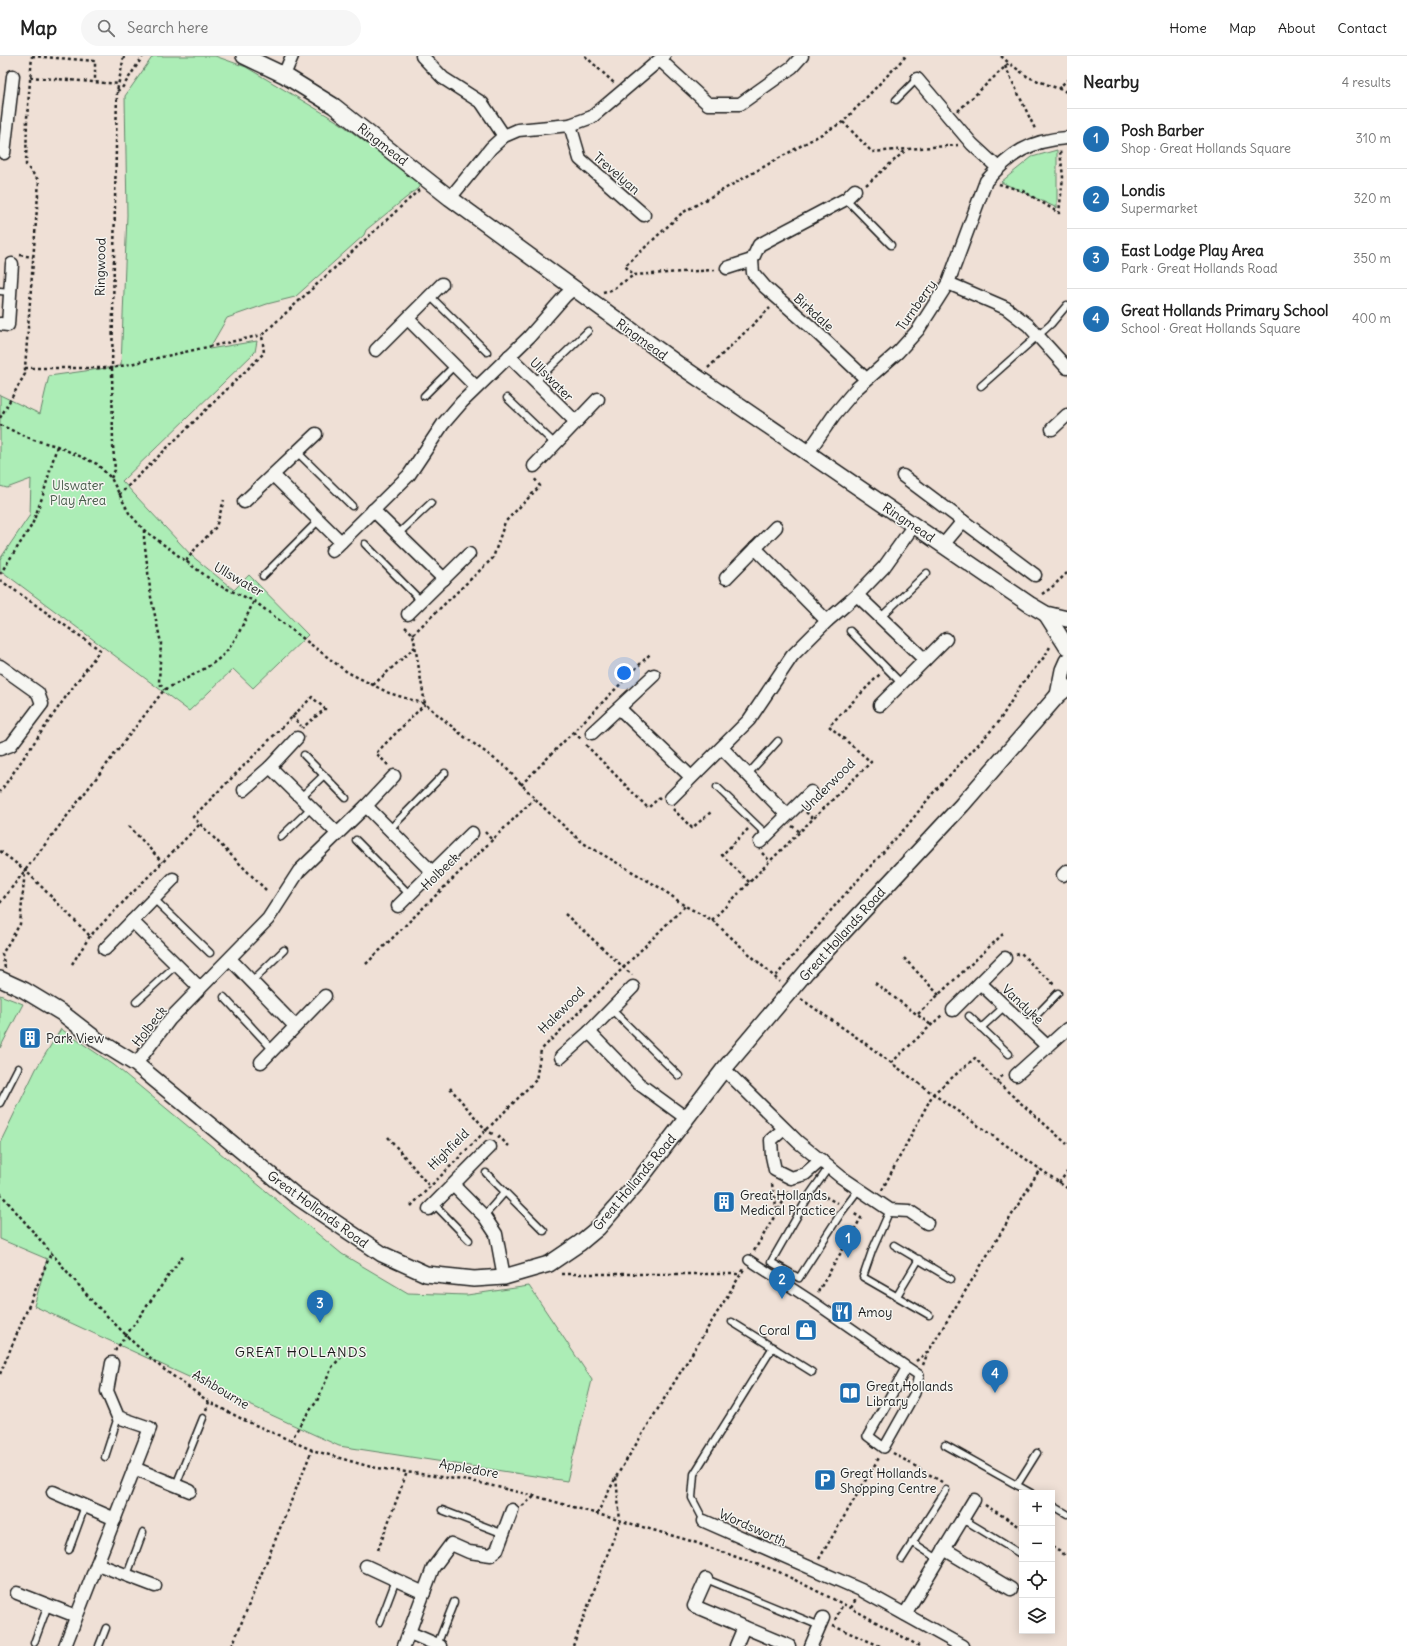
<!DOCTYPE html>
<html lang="en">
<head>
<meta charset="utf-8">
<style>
	body { margin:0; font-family:Delius,sans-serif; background:#f6f6f6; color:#222 }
	.controls { position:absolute; right:12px; bottom:12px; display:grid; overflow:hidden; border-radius:0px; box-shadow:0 2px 10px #0003 }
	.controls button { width:36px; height:36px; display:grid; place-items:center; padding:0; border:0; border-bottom:1px solid #e0e0e0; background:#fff; color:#222; font:20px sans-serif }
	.you { position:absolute; left:624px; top:617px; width:14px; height:14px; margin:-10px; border:3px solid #fff; border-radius:50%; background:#1a73e8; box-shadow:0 0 0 6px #1a73e833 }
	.badge { display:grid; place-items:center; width:26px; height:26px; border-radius:50%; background:#1f6fb2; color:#fff; font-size:13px; font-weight:700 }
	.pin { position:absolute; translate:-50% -33px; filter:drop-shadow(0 1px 2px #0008) }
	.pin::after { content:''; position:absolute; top:21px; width:14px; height:12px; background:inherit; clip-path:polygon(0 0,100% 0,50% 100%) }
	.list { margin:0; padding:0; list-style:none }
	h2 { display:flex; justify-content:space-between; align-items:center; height:52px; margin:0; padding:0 16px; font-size:17px }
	h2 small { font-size:13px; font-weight:400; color:#767676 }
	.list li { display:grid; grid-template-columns:26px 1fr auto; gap:12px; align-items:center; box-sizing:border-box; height:60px; padding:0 16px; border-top:1px solid #e0e0e0 }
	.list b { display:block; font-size:15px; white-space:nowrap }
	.list p { margin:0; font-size:13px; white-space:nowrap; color:#767676 }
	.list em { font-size:13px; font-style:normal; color:#767676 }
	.icon { flex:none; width:22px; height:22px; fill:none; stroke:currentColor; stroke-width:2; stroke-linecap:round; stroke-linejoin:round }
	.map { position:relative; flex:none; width:1067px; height:1590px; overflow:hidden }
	header { display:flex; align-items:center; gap:24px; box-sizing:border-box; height:56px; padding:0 20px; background:#fff; border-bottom:1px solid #e0e0e0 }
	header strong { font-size:19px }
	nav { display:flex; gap:22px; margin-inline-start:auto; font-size:14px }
	.search { width:280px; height:36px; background:#f6f6f6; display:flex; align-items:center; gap:10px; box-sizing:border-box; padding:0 14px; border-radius:22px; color:#767676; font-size:15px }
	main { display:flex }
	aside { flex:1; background:#fff }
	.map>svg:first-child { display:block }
</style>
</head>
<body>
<header>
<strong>Map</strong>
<div class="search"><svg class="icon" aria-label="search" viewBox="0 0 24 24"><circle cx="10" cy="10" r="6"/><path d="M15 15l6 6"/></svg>Search here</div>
<nav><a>Home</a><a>Map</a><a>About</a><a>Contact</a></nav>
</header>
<main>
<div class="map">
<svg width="1067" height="1590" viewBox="0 0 1067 1590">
	<rect width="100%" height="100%" fill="#efe0d6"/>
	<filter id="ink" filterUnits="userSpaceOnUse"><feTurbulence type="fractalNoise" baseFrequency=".025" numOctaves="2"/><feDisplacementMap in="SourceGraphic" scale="8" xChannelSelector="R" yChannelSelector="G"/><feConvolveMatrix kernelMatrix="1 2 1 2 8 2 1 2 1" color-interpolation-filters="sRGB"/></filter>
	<g filter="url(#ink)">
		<!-- green -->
		<g fill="#acedb6" stroke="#648469">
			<polygon points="153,0 215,0 246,11 340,67 422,129 366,174 364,179 295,241 267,248 227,262 209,293 257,285 255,296 122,425 192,500 234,534 249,519 308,579 253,632 233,613 189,655 0,514 0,503 30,459 31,423 7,432 0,430 0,339 40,358 49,320 121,310 127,159 125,40"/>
			<polygon points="1057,94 1057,152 1001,126 1032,101"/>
			<polygon points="0,939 23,948 0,992"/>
			<polygon points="61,973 114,1009 342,1198 408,1237 467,1239 529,1230 592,1324 567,1425 339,1390 34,1250 47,1203 0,1183 0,1087 36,1013"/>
		</g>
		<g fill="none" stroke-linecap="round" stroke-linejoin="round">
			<!-- service casing -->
			<g stroke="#1c1c1c" stroke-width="9">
				<g id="service">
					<polyline points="896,44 917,23"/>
					<polyline points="846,143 891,189"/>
					<polyline points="0,235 10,236"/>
					<polyline points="430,240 487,296"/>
					<polyline points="535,326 588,275"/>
					<polyline points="981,330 1051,268 1067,249"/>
					<polyline points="424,340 454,310"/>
					<polyline points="507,342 555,388"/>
					<polyline points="297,396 352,450"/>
					<polyline points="398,478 431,447"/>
					<polyline points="365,488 421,545"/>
					<polyline points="263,520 319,464"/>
					<polyline points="881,561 927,517"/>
					<polyline points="850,575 901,627"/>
					<polyline points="304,699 346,742"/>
					<polyline points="748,718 778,685"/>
					<polyline points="717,731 767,779"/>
					<polyline points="301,741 324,719"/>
					<polyline points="390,773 445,717"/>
					<polyline points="281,781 311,752"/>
					<polyline points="356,784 410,839"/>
					<polyline points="154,843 210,897"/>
					<polyline points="251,926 284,894"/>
					<polyline points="224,941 272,993"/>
					<polyline points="136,946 176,909"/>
					<polyline points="611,953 679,1020"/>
					<polyline points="969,960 1009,998"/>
					<polyline points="1026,970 1058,937"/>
					<polyline points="981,972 1005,950"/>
					<polyline points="0,1047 18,1012"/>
					<polyline points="829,1111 810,1138 771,1206 799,1222 841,1157 859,1133"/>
					<polyline points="486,1117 544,1175"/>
					<polyline points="434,1148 469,1184"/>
					<polyline points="890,1154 872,1195 863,1221 929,1259"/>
					<polyline points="484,1160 505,1136"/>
					<polyline points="894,1189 951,1223"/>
					<polyline points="897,1240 919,1203"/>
					<polyline points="732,1266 812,1316"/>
					<polyline points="945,1389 1031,1437"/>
					<polyline points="105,1401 118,1361"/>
					<polyline points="176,1429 203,1362"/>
					<polyline points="1017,1429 1037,1397"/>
					<polyline points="1052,1449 1067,1458"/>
					<polyline points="442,1454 504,1478"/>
					<polyline points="963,1463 1022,1499"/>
					<polyline points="704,1465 692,1442 694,1418 773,1291"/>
					<polyline points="912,1486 938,1503"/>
					<polyline points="69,1494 85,1450"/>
					<polyline points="902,1503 946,1434"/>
					<polyline points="127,1519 143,1476"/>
					<polyline points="706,1523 820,1570"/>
					<polyline points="380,1566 396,1524"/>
					<polyline points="34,1587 48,1549"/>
					<polyline points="437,1589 454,1546"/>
					<polyline points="99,1590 106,1572"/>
				</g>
			</g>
			<!-- pedestrian casing -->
			<g stroke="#1c1c1c" stroke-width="12">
				<polyline id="pedestrian" points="749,1204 812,1245 907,1311 919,1319 915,1337 884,1392 868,1380 907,1311"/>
			</g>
			<!-- minor casing -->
			<g stroke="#1c1c1c" stroke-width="15">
				<g id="minor">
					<polyline points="422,0 443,22 482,47 504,80"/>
					<polyline points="660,4 708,48 740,48 792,11 802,0"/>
					<polyline points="284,19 292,0"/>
					<polyline points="917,23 972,88 998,112"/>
					<polyline points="570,69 580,103 644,159"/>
					<polyline points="4,97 13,20"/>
					<polyline points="450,142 491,92 504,80 518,74 570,69 592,61 664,0"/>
					<polyline points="752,204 753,217 765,231 812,272 866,323"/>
					<polyline points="727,212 752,204 759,189 846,143 855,134"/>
					<polyline points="948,227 1006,252 1028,269 1067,312"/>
					<polyline points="408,263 476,331"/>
					<polyline points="0,268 8,269 12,208"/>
					<polyline points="376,294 442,228"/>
					<polyline points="509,300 576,366"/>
					<polyline points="1052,373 1067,359"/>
					<path d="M807 398 834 359 856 333 898 296 918 274 948 227 986 125C1010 98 1030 84 1067 82"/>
					<polyline points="534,410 598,343"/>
					<polyline points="273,419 341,486"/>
					<polyline points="903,420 1035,519"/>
					<polyline points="244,446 316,378"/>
					<polyline points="373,454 444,523"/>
					<polyline points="943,489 963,465"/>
					<polyline points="755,492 827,565"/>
					<polyline points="332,495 409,419 443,368 462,346 529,281 565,240 573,233"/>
					<polyline points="726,522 776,471"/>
					<polyline points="857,539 925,604"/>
					<polyline points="408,558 469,498"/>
					<polyline points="0,610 38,637 42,648 11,689 0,693"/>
					<polyline points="880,649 946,583"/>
					<polyline points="619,652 691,721"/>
					<polyline points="592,677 654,619"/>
					<polyline points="722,692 787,759"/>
					<polyline points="270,711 337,777"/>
					<polyline points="244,734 270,711 297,682"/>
					<polyline points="671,742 749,664 792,600 827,565 857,539 884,511 914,469"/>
					<polyline points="366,750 432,816"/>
					<polyline points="760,786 811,736"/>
					<polyline points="1063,819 1067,815"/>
					<polyline points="398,850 472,777"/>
					<polyline points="132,865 200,932"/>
					<polyline points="105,893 173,823"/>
					<polyline points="230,903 295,970"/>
					<polyline points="980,927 1047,990"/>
					<polyline points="953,954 1005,902"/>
					<polyline points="589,976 638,1027 686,1062"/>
					<polyline points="561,1001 589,976 633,931"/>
					<polyline points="261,1006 325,940"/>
					<polyline points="136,1008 170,963 268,863 299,815 366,750 394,720"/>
					<polyline points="724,1013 798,1086 841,1121 890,1154 909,1155 927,1167"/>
					<polyline points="1016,1019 1067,973"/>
					<polyline points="784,1073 771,1084 772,1100 775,1114 791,1122 805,1118 821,1104"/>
					<polyline points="453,1129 484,1160 496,1178 504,1221"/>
					<polyline points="429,1153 490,1091"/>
					<polyline points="134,1412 190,1435"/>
					<polyline points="53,1436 115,1463"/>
					<polyline points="704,1465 861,1534 962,1590"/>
					<polyline points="944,1493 1011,1533"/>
					<polyline points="97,1508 155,1530"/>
					<polyline points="366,1510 424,1537"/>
					<polyline points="706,1523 694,1550 789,1590"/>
					<polyline points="17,1537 76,1560"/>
					<polyline points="905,1558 974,1444"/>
					<polyline points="410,1577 440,1590"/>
					<polyline points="65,1590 150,1372 118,1361 107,1335 112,1307"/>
					<polyline points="404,1590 433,1512 451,1488 469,1496 491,1499 497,1494 512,1454"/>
					<polyline points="736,1590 744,1571"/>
					<polyline points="811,1590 823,1562"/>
				</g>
			</g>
			<!-- tertiary casing -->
			<g stroke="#1c1c1c" stroke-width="18">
				<g id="tertiary">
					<polyline points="244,0 284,19 334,50 450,142 682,311 1029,548 1046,558 1067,563"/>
					<polyline points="1046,558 1067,591"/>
					<polyline points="1058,639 1063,614 1067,605"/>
					<polyline points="0,923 24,934 62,957 97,984 136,1008 296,1140 382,1198 426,1218 474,1223 504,1221 549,1208 580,1187 598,1172 637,1127 724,1013 807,915 962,749 1058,639 1067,632"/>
				</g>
			</g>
			<!-- path -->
			<g stroke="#1c1c1c" stroke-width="2.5" stroke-dasharray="3 3" stroke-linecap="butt">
				<polyline points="32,0 95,5 95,26"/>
				<polyline points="585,0 614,27"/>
				<polyline points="1001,0 1009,7"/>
				<polyline points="1005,10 1036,75"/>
				<polyline points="30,21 119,28"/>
				<polyline points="1058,33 1067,24"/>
				<polyline points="117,35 122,32 143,0"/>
				<polyline points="958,55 1009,7 1028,21 1067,36"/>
				<polyline points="843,66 872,96 958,89"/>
				<polyline points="999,128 1023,135 1059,157 1063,121 1060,95"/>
				<polyline points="866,129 906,94"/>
				<polyline points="20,199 33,201"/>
				<polyline points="715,214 634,219 625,210 682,157 843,66 906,0"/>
				<polyline points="603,236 611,234 634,219"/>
				<polyline points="25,312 112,312 262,279"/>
				<polyline points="708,312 770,252"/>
				<polyline points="0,362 25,318 25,312 39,125 26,109 27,62 32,0"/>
				<polyline points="0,369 34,384 57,390 97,408 111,422 129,457 144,474 218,529 254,545 347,616 389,637 425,648 462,679 503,709 546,754 583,787 662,833 685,850 712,864 780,926"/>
				<polyline points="111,422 115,414 113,390 112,312 117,35 124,0"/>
				<polyline points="119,439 264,297 262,279 419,134"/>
				<polyline points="144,474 144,482 151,541 161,587 159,626 164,634"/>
				<polyline points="186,505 196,492 216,471 224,444"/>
				<polyline points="0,518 32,469 43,439 57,390"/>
				<polyline points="0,524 100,594 60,649 0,736"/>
				<polyline points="1042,538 1051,532 1067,517"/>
				<polyline points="405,571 413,578 425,648"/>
				<polyline points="413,578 493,502 505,466 540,430 534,422"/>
				<polyline points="373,629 415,591"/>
				<polyline points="292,660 301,670"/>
				<polyline points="574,676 581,683"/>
				<polyline points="586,689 648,752 660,741"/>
				<polyline points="388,709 376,697 425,648"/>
				<polyline points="521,729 651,597"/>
				<polyline points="673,753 692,772 711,756"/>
				<polyline points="806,756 813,763"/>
				<polyline points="129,770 162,806"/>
				<polyline points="792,770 800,776"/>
				<polyline points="748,773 722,799 750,827"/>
				<polyline points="485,776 492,784"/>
				<polyline points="0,795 25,814 90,880"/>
				<polyline points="762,797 770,805"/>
				<polyline points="266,834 193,761 312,641 325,653 302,672"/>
				<polyline points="742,834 770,805 871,706 829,670 880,618"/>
				<path d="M0 847 164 634C181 625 210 612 223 599 237 585 245 563 254 545"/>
				<polyline points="565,858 632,919"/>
				<polyline points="712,864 739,837"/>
				<polyline points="1016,899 1021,897 1041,918 1047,921 1055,930"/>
				<polyline points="904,902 939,939"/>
				<polyline points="72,908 90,880 200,768"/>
				<polyline points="366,908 534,743"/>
				<polyline points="5,912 2,898 20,868 25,814"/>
				<polyline points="776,920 838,846 907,770 933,737 998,667 1021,629 1045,600 1051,589"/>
				<polyline points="875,927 931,969"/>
				<polyline points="801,943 862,985 933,1038 1067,1132"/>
				<polyline points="918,958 1003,878"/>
				<polyline points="891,1007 942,959"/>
				<polyline points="997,1026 1003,1019"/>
				<polyline points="450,1032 486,1074 493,1078"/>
				<polyline points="498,1080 509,1090"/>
				<polyline points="388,1081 430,1131"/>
				<polyline points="1059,1127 1067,1116"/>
				<polyline points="772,1128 777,1155"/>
				<polyline points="882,1134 933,1038 975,1002 997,1026 1067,1088"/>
				<polyline points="0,1137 94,1247 135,1288 162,1312 209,1346 244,1364 312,1394 371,1411 476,1426 535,1440 691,1485 779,1516 851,1552 919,1590"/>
				<polyline points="820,1138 837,1147"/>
				<polyline points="411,1150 536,1024 541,994 685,850"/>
				<polyline points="754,1195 790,1134"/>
				<polyline points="561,1218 740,1218"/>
				<polyline points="818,1236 861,1162 853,1157"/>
				<polyline points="115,1295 184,1198"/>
				<polyline points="916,1305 928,1296"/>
				<polyline points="923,1309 928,1296 1040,1113"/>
				<polyline points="0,1318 51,1197"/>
				<polyline points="206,1354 209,1346"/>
				<polyline points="291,1385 302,1365 317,1345 332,1311 346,1296"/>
				<polyline points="893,1397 942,1426"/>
				<polyline points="985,1449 1022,1472"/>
				<polyline points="522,1450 535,1440"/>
				<polyline points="597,1458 616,1421 744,1213"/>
				<polyline points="1052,1491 1067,1500"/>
				<polyline points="378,1494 407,1416"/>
				<polyline points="819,1503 880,1400"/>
				<polyline points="851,1552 856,1543"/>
				<polyline points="835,1564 843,1548"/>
				<polyline points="833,1570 880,1590"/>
				<polyline points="232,1590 312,1394"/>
				<polyline points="573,1590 620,1465 616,1421"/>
			</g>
			<!-- service -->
			<use href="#service" stroke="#f6f6f2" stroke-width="6"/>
			<!-- pedestrian -->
			<use href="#pedestrian" stroke="#f6f6f2" stroke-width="9"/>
			<!-- minor -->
			<use href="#minor" stroke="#f6f6f2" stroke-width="12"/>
			<!-- tertiary -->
			<use href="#tertiary" stroke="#f6f6f2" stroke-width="15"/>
		</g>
	</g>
	<!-- icons -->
	<defs>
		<g id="building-square" transform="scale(1.15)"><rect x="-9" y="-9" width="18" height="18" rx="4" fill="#1f6fb2" stroke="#f6f6f2"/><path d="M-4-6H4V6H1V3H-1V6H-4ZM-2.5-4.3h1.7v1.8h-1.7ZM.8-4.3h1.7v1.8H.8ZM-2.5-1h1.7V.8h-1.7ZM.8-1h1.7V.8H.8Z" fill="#fff"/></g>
		<g id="restaurant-square" transform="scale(1.15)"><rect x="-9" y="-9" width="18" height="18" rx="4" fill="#1f6fb2" stroke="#f6f6f2"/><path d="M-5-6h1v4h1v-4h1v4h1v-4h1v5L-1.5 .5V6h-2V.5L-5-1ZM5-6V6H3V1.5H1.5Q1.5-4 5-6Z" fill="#fff"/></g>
		<g id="shop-square" transform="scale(1.15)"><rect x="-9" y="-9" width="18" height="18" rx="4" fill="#1f6fb2" stroke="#f6f6f2"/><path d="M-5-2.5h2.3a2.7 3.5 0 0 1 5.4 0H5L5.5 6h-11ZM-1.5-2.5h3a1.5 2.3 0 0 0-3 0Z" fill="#fff"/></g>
		<g id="library-square" transform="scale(1.15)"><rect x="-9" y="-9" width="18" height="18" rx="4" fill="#1f6fb2" stroke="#f6f6f2"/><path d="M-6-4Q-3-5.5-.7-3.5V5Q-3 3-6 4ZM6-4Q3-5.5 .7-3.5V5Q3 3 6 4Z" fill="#fff"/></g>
		<g id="parking-square" transform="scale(1.15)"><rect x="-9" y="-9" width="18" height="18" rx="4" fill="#1f6fb2" stroke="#f6f6f2"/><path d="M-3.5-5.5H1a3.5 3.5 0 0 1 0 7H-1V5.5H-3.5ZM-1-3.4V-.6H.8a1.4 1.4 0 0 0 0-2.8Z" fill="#fff"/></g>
	</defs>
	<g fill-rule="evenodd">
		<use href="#building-square" x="30" y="982"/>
		<use href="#building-square" x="724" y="1146"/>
		<use href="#restaurant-square" x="842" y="1256"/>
		<use href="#shop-square" x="806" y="1274"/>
		<use href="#library-square" x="850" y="1337"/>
		<use href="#parking-square" x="825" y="1424"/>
	</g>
	<g text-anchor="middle" stroke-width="3" stroke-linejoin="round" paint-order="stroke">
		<!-- street labels -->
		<g font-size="13" fill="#1c1c1c" stroke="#f6f6f2">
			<text transform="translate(383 88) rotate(38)" y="5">Ringmead</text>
			<text transform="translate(617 117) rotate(41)" y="5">Trevelyan</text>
			<text transform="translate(100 211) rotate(-89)" y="5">Ringwood</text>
			<text transform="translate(916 249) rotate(-55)" y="5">Turnberry</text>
			<text transform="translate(814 256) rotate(42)" y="5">Birkdale</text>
			<text transform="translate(642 283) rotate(36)" y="5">Ringmead</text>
			<text transform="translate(552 323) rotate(45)" y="5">Ullswater</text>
			<text transform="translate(909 466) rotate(34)" y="5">Ringmead</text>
			<text transform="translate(239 523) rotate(30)" y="5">Ullswater</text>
			<text transform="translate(828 729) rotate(-45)" y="5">Underwood</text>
			<text transform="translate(440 815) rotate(-44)" y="5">Holbeck</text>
			<text transform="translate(842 878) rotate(-48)" y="5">Great Hollands Road</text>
			<text transform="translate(1023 948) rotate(43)" y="5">Vandyke</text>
			<text transform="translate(561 954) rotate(-45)" y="5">Halewood</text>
			<text transform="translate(149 970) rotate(-52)" y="5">Holbeck</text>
			<text transform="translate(448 1093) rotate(-45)" y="5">Highfield</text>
			<text transform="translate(634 1126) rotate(-50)" y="5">Great Hollands Road</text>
			<text transform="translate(318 1153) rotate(36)" y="5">Great Hollands Road</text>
			<text transform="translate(221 1333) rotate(31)" y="5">Ashbourne</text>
			<text transform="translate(469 1412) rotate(10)" y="5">Appledore</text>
			<text transform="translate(753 1471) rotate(24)" y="5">Wordsworth</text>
		</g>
		<!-- park labels -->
		<g font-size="13" fill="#475b4a" stroke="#f6f6f2">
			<text x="78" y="434">Ulswater<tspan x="78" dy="15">Play Area</tspan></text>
		</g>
		<!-- poi labels -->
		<g font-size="13" fill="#1c1c1c" stroke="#f6f6f2" text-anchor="start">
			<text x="46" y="987">Park View</text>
			<text x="740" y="1144">Great Hollands<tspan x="740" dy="15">Medical Practice</tspan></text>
			<text x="858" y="1261">Amoy</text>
			<text x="790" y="1279" text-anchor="end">Coral</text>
			<text x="866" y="1335">Great Hollands<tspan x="866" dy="15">Library</tspan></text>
			<text x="840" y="1422">Great Hollands<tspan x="840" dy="15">Shopping Centre</tspan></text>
		</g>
		<!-- neighbourhood labels -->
		<g font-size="14" letter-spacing="1" fill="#1c1c1c" stroke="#f6f6f2">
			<text x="301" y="1301">GREAT HOLLANDS</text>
		</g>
	</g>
</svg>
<div class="controls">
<button>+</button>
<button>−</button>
<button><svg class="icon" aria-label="locate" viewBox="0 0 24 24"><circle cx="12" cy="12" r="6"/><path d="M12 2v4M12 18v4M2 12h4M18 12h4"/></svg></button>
<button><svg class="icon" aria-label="layers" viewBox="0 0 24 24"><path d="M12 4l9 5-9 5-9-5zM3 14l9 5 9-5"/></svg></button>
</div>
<div class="you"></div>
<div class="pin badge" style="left:848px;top:1202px">1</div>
<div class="pin badge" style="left:782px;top:1243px">2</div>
<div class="pin badge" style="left:320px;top:1267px">3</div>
<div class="pin badge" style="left:995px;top:1337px">4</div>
</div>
<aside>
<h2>Nearby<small>4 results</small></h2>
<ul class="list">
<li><span class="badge">1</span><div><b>Posh Barber</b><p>Shop · Great Hollands Square</p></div><em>310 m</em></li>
<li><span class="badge">2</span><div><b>Londis</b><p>Supermarket</p></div><em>320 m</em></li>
<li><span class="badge">3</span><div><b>East Lodge Play Area</b><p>Park · Great Hollands Road</p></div><em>350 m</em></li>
<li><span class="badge">4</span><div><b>Great Hollands Primary School</b><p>School · Great Hollands Square</p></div><em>400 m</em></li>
</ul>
</aside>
</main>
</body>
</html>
